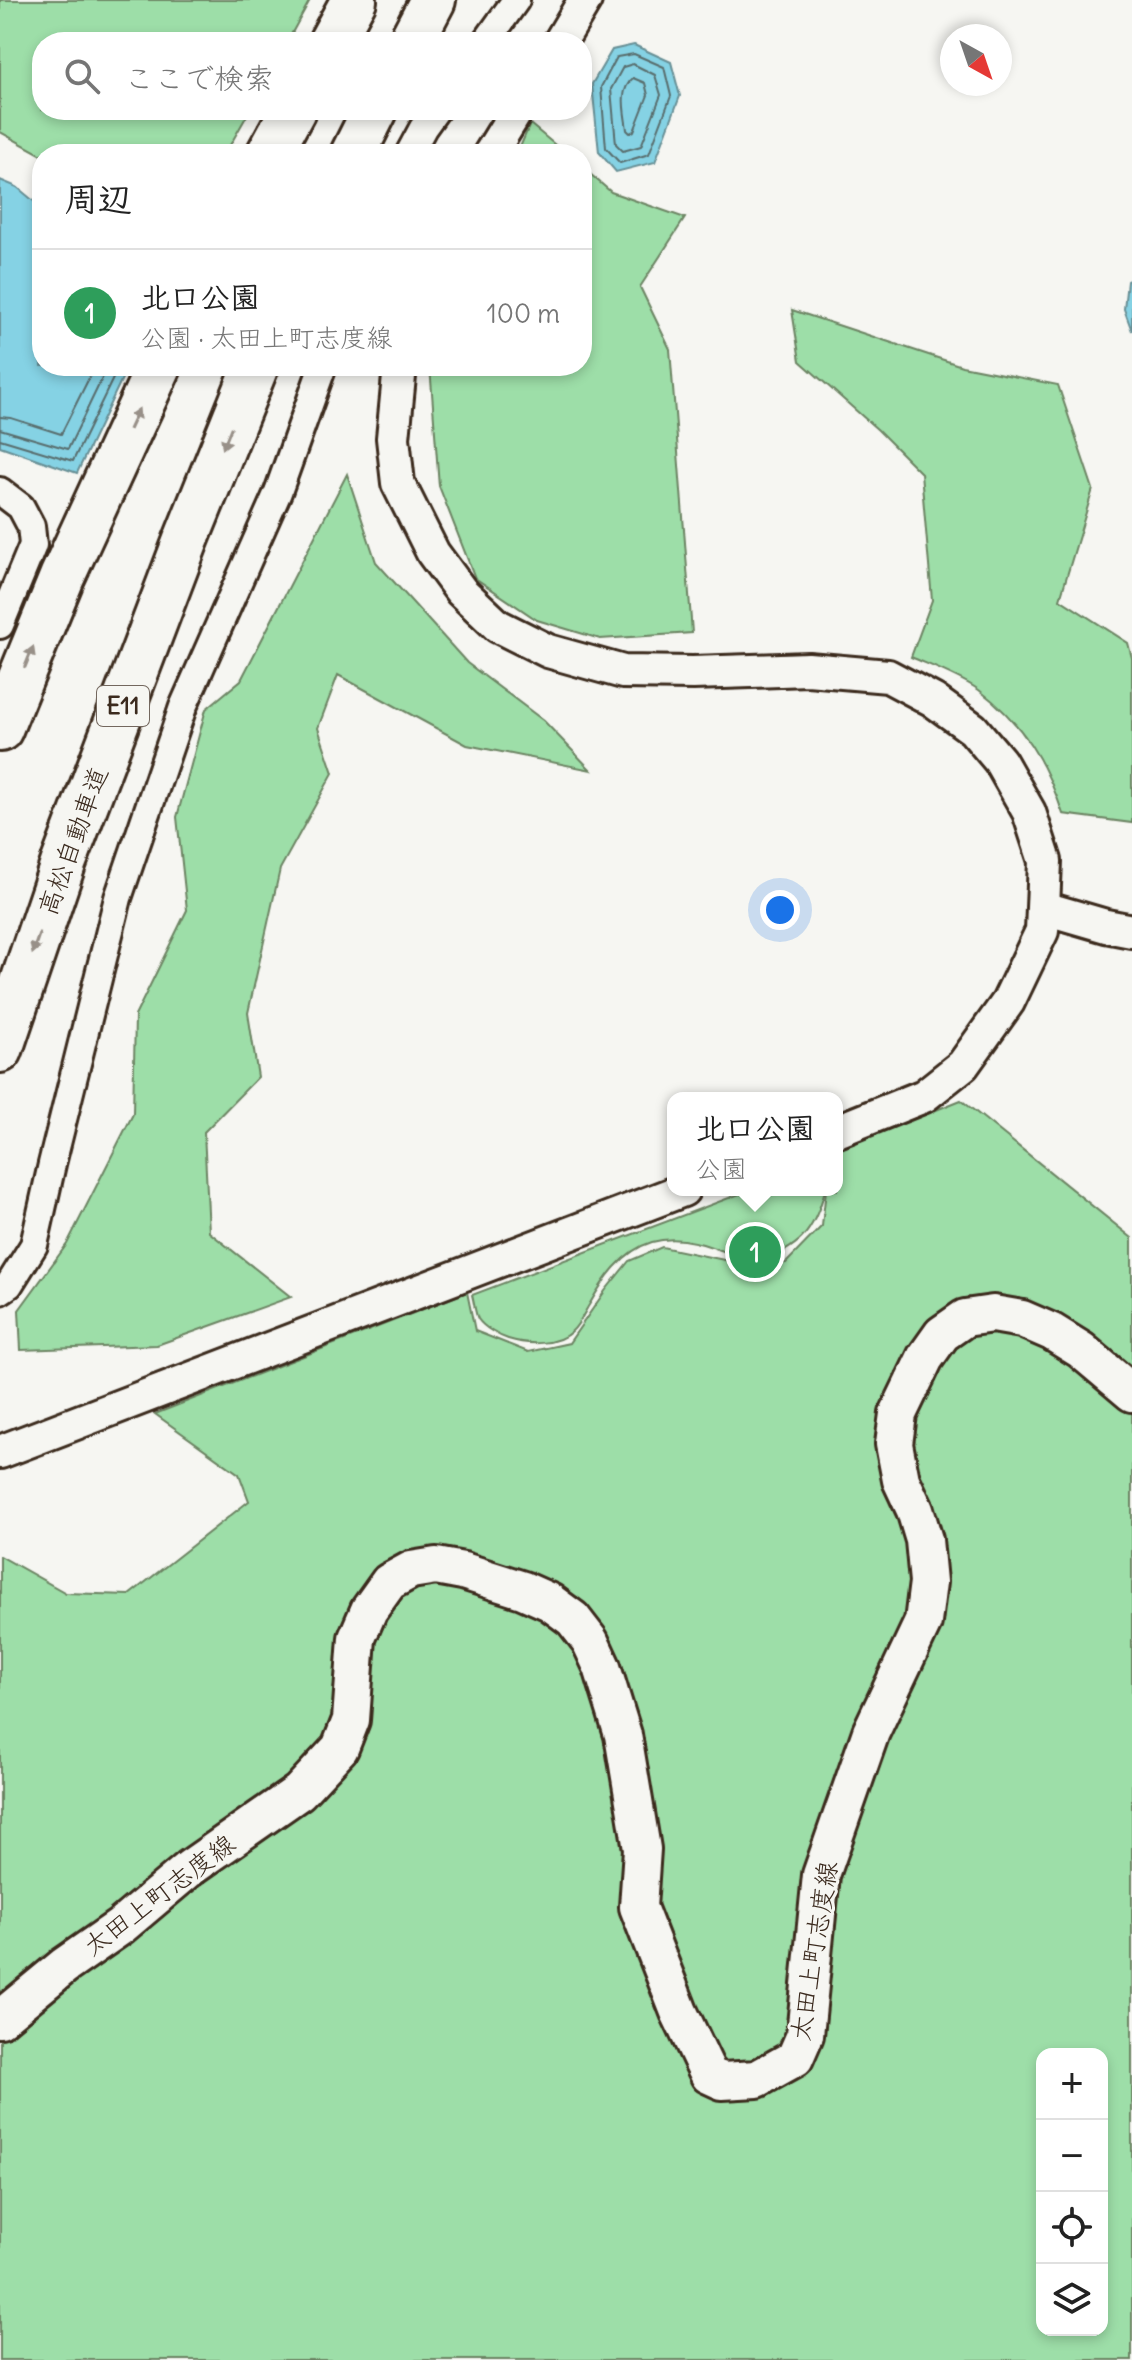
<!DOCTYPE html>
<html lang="ja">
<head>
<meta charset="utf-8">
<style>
	body { margin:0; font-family:Delius,"Klee One",sans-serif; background:#f2f2f2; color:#222 }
	.controls { position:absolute; right:24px; bottom:24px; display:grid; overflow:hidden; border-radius:16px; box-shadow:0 4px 12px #0003 }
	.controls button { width:72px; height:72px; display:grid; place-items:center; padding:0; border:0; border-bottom:2px solid #e0e0e0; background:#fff; color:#222; font:40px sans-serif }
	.compass { position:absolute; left:940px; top:24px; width:72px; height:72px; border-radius:50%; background:#fff; box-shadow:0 4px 12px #0003; rotate:140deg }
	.you { position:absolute; left:780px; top:910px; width:28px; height:28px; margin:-20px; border:6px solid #fff; border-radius:50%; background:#1a73e8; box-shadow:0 0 0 12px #1a73e833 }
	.badge { display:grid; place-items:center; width:52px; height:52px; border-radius:50%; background:#1a73e8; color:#fff; font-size:26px; font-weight:700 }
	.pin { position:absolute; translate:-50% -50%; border:4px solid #fff; box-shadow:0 2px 8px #0006 }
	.popup { position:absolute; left:667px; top:1092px; width:176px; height:104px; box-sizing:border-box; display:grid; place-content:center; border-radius:16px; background:#fff; filter:drop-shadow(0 2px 6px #0005); font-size:26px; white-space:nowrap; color:#767676 }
	.popup b { font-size:30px; color:#222 }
	.popup::after { content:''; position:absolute; left:50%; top:100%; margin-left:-16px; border:16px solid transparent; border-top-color:#fff }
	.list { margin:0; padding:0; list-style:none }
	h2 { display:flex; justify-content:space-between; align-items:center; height:104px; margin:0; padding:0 32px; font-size:34px }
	h2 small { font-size:26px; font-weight:400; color:#767676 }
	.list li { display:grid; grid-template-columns:52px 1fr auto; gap:24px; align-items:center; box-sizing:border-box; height:128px; padding:0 32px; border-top:2px solid #e0e0e0 }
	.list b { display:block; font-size:30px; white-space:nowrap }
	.list p { margin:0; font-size:26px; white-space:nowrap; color:#767676 }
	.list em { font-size:26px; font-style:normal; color:#767676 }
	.icon { flex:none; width:44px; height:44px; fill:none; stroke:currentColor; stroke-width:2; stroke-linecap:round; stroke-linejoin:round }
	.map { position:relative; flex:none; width:1132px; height:2360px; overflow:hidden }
	.search { position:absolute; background:#fff; box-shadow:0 4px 12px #0003; left:32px; top:32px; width:560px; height:88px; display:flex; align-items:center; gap:20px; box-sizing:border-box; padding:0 28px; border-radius:32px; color:#767676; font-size:30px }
	.panel { position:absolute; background:#fff; box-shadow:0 4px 12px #0003; left:32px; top:144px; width:560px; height:232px; border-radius:32px }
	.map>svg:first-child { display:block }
</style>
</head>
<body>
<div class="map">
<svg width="1132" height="2360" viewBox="0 0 1132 2360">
	<rect width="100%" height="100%" fill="#f6f6f2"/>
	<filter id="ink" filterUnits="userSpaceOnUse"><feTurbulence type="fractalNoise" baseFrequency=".0125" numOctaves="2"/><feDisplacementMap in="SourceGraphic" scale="16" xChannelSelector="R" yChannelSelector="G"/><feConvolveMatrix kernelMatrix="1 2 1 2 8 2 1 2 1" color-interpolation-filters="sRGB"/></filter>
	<g filter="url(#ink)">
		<!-- green -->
		<g fill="#9ddea8" stroke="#6c8463" stroke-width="2" fill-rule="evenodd">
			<polygon points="0,0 310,0 287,42 42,42 42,110 250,110 225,154 42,155 0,132"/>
			<polygon points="530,124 566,154 517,154"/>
			<polygon points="582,167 611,192 685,218 640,287 670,349 692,633 600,639 537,620 475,578 439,486 430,366 582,366"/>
			<path d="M792 310 962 366 1058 385 1093 489 1060 599 1128 643 1132 658V823L1063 814C1046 763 1023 723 979 690 959 676 934 667 911 657L932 600 921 473 878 430 800 361Z"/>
			<polygon points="347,474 376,562 467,663 544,721 591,770 467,745 338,675 318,728 333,773 280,869 248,1013 258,1077 204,1132 209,1232 291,1297 157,1345 21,1350 19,1310 67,1244 133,1114 135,1016 187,910 177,817 206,709 241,680"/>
			<path d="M961 1100 1132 1238V2360H0V1556L66 1593 129 1595 249 1501 239 1474 155 1414 467 1292 475 1331 528 1352 569 1343 605 1291 629 1261 662 1247 753 1266 786 1263 822 1226 826 1190H837V1150ZM1042 2054H1102V2330H1042Z"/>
			<path d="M750 1190H825C813 1235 799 1247 757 1264 723 1252 688 1232 652 1242 622 1251 603 1280 589 1305 584 1313 579 1325 572 1331 557 1346 527 1345 508 1339 499 1336 484 1328 478 1319 475 1313 474 1302 472 1295Z"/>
		</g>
		<!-- water -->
		<g fill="#85d2e4" stroke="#678f95" stroke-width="2">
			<polygon points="634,45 671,62 680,96 655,162 616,172 599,152 592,84 612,50"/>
			<polygon points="0,180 17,187 42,208 42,366 128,366 77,473 0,446"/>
			<polygon points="1132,279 1132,331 1124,309 1127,281"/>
		</g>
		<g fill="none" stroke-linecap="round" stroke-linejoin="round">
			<!-- shore -->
			<g stroke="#596d6d" stroke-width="2">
				<polygon points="634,54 664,67 671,96 649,154 620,163 606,148 601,87 617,57"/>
				<polygon points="633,64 655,75 661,95 641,146 623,151 616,144 611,89 623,67"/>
				<path d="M633 78 645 83 648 95 634 131 630 133 627 130C625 112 618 91 633 78Z"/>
				<polyline points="0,417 11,418 61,434 95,366"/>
				<polyline points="0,429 68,449 108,366"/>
				<polyline points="0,439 73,461 119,366"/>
			</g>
			<!-- minor casing -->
			<g stroke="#3b2a1e" stroke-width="32">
				<g id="minor">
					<polyline points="486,42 516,0"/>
					<polyline points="409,154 423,128 436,110"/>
					<polyline points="0,491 21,507 31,526 33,545 0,625"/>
					<polyline points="0,1291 9,1285 34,1245 52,1164 118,898 183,707 278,492 323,366"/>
				</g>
			</g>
			<!-- tertiary casing -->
			<g stroke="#3b2a1e" stroke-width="38">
				<g id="tertiary">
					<polyline points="560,42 585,0"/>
					<polyline points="490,154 517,110"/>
					<polyline points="400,366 393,438 398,483 433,553 461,591 498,626 548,651 623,672 693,673 808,669 888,676 933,700 973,729 1000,761 1029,812 1045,861 1042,931 1008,1002 963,1065 924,1096 837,1131"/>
					<polyline points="1044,908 1106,926 1132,931"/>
					<polyline points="0,1452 683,1190"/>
				</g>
			</g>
			<!-- secondary casing -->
			<g stroke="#3b2a1e" stroke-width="42">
				<polyline id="secondary" points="0,2019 64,1966 120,1927 190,1868 299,1792 340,1748 351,1720 357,1638 369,1610 389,1582 411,1570 436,1566 463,1571 523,1590 550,1602 573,1619 590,1641 602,1667 623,1735 642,1849 638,1907 679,2012 709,2075 722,2081 757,2079 795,2058 805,2035 821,1875 871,1732 923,1622 928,1582 924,1540 915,1510 901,1480 894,1444 898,1414 925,1358 942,1334 965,1318 993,1314 1022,1319 1052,1332 1081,1350 1132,1393"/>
			</g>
			<!-- motorway casing -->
			<g stroke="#3b2a1e" stroke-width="50">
				<g id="motorway">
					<polyline points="331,42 354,0"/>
					<polyline points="411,42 433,0"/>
					<polyline points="269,154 293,110"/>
					<polyline points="353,154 375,110"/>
					<polyline points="0,729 62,577 159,366"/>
					<polyline points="0,1050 63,864 186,540 256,366"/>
				</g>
			</g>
			<!-- minor -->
			<use href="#minor" stroke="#f6f6f2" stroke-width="26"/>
			<!-- tertiary -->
			<use href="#tertiary" stroke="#f6f6f2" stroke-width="32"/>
			<!-- secondary -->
			<use href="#secondary" stroke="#f6f6f2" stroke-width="36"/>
			<!-- motorway -->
			<use href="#motorway" stroke="#f6f6f2" stroke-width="44"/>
		</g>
		<!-- one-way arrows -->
		<defs><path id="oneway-solid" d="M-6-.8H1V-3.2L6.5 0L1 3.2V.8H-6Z" transform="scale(2)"/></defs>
		<g fill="#989088">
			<use href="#oneway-solid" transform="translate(134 419) rotate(-65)"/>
			<use href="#oneway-solid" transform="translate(227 438) rotate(112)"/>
			<use href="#oneway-solid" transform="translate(29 657) rotate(-68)"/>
			<use href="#oneway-solid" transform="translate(36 943) rotate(109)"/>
		</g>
	</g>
	<g text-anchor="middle" stroke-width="6" stroke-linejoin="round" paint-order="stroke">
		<!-- shield labels -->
		<rect fill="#f6f6f2" stroke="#73675e" stroke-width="2" x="97" y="686" width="52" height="40" rx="6"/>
		<g font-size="24" font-weight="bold" fill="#3b2a1e">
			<text x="123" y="714">E11</text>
		</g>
		<!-- street labels -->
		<g font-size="26" fill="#3b2a1e" stroke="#f6f6f2">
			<text transform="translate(73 841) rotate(-70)" y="9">高松自動車道</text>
			<text transform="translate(159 1895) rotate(-37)" y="9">太田上町志度線</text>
			<text transform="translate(814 1951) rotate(-81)" y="9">太田上町志度線</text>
		</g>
	</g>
</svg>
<div class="controls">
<button>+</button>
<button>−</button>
<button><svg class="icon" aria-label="locate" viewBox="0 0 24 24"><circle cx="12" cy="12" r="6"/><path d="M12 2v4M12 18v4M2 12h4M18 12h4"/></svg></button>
<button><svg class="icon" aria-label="layers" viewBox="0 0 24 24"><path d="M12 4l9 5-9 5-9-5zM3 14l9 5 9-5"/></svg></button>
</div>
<svg class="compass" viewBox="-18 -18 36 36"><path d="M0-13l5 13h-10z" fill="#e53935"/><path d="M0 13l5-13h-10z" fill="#767676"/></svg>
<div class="you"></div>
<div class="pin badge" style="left:755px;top:1252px;background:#2e9e5b">1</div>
<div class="popup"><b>北口公園</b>公園</div>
<div class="search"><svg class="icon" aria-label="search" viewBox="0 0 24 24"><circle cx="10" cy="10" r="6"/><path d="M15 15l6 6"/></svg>ここで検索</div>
<section class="panel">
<h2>周辺<small></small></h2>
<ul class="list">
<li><span class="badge" style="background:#2e9e5b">1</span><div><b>北口公園</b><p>公園 · 太田上町志度線</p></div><em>100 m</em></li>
</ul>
</section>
</div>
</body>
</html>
